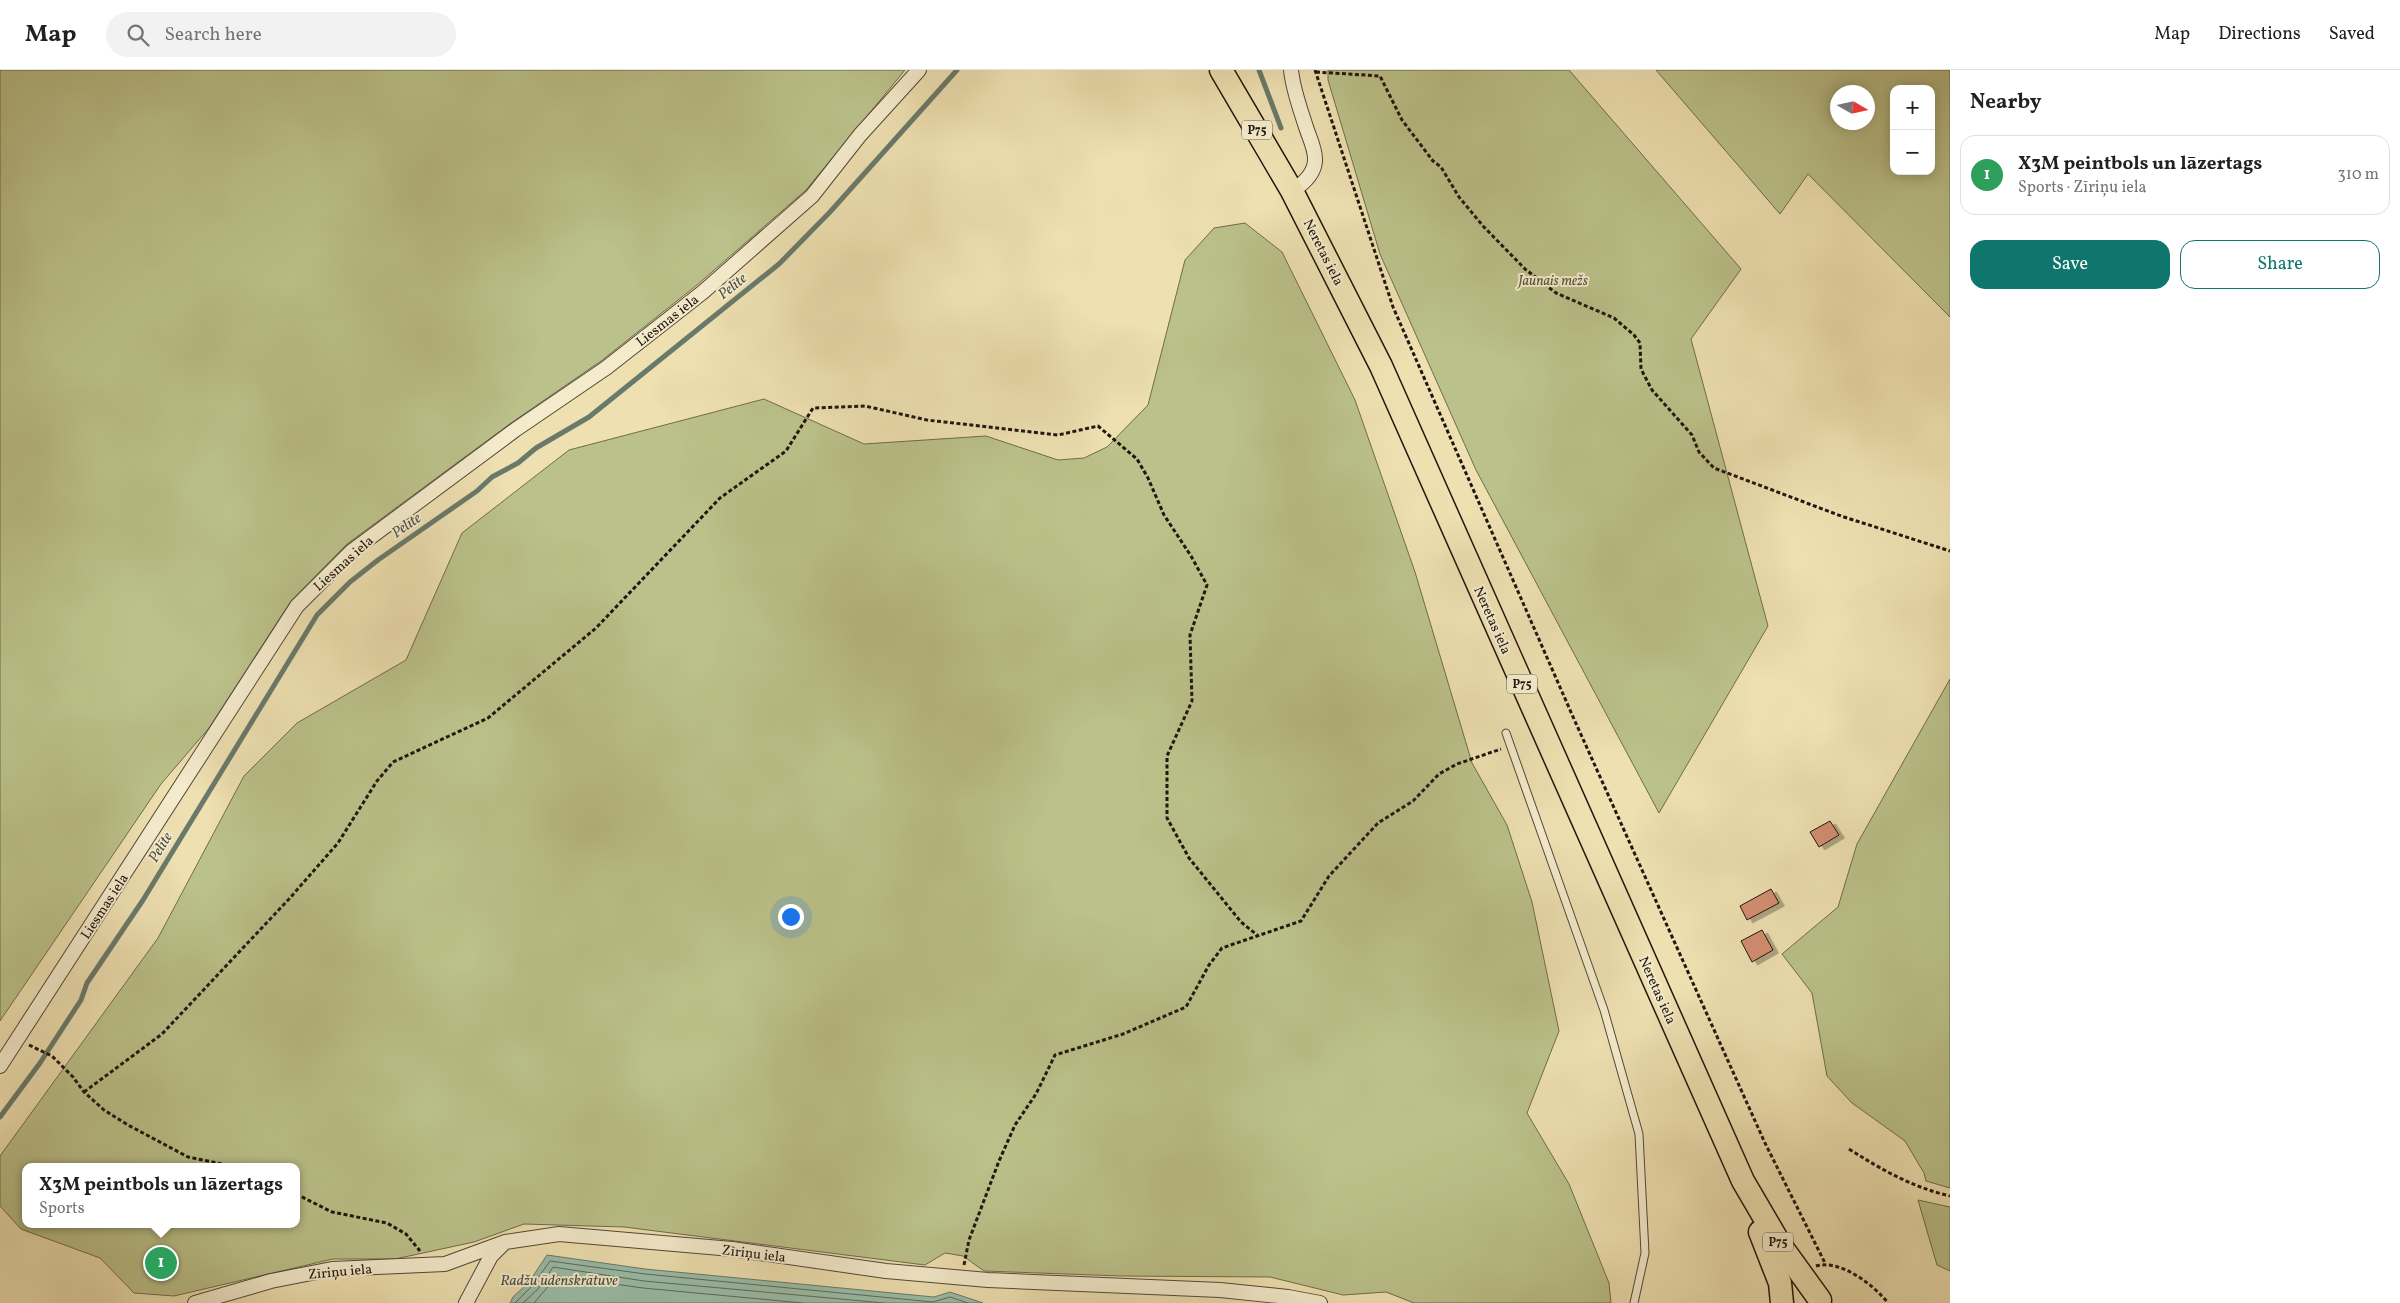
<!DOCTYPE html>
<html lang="en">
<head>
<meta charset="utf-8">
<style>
	body { margin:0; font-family:Vollkorn,serif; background:#f2f2f2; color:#202124 }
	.controls { position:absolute; right:15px; top:15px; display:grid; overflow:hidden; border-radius:10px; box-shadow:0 2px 12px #0003 }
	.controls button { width:45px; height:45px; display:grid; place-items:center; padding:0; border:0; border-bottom:1px solid #e0e0e0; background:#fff; color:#202124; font:25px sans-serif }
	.compass { position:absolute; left:1830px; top:15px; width:45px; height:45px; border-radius:50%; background:#fff; box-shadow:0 2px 12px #0003; rotate:99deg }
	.you { position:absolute; left:790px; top:846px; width:18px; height:18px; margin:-12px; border:4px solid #fff; border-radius:50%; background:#1a73e8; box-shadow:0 0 0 8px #1a73e833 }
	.badge { display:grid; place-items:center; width:32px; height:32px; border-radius:50%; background:#0f766e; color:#fff; font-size:16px; font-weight:700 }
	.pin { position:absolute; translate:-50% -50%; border:2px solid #fff; box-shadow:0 1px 5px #0006 }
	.popup { position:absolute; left:22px; top:1093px; width:278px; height:65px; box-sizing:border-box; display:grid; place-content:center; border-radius:10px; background:#fff; filter:drop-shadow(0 1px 4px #0005); font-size:16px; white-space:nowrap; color:#757577 }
	.popup b { font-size:19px; color:#202124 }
	.popup::after { content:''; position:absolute; left:50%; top:100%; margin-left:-10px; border:10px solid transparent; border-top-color:#fff }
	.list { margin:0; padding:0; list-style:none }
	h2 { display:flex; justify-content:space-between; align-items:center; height:65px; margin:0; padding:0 20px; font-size:21px }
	h2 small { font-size:16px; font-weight:400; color:#757577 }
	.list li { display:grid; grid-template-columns:32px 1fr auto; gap:15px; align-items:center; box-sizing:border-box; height:80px; margin:0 10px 10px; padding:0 10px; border:1px solid #e0e0e0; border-radius:15px }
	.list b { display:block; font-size:19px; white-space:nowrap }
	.list p { margin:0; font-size:16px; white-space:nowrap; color:#757577 }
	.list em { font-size:16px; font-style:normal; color:#757577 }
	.actions { display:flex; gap:10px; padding:15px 20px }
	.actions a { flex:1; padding:11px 0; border:1px solid #0f766e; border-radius:15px; text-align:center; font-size:18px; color:#0f766e }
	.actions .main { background:#0f766e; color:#fff }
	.icon { flex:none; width:28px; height:28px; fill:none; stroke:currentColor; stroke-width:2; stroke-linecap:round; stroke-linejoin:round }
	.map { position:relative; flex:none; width:1950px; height:1233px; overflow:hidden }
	header { display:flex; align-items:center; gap:30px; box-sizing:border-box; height:70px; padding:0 25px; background:#fff; border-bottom:1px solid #e0e0e0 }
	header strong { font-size:24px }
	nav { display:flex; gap:28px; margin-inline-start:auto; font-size:18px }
	.search { width:350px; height:45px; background:#f2f2f2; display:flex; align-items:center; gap:12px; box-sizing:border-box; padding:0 18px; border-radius:28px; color:#757577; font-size:19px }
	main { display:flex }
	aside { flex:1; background:#fff }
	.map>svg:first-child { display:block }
</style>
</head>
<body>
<header>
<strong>Map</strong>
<div class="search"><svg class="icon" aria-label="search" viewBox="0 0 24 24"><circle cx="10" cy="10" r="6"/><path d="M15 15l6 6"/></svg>Search here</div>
<nav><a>Map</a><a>Directions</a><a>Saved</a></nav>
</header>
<main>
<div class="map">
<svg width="1950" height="1233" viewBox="0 0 1950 1233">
	<defs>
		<filter id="shadow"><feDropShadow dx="5.5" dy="3" stdDeviation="0" flood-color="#0004"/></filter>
	</defs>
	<rect width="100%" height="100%" fill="#eee0b1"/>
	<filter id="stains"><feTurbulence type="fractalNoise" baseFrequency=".004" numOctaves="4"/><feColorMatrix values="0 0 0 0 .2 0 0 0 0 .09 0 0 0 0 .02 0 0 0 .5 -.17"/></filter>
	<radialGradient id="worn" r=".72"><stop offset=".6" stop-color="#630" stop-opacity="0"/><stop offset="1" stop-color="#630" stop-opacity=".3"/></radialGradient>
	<!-- green -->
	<g fill="#bbc18a" stroke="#6e6c4c" fill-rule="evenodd">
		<polygon points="0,0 905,0 806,120 697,215 601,291 511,353 347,474 291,531 209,658 161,714 0,951"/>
		<polygon points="1328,0 1569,0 1741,199 1691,269 1768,556 1659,743 1476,400 1380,184 1328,10"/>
		<path d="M1656 0H1950V247L1808 104 1780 144ZM1894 19H1931V101H1894ZM1868 22V52H1838V22Z"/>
		<path d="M1245 153 1282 182 1355 330 1415 502 1472 693 1507 755 1532 832 1559 961 1527 1043 1569 1114 1609 1213 1611 1233H1414L1386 1222 1343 1225 1270 1207 1121 1206 984 1201 963 1186 945 1183 925 1195 624 1157 524 1154 474 1172 395 1189H333L174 1226 134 1223 100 1188 21 1159 0 1136V1086L158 868 244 706 297 653 406 590 462 463 569 380 764 329 864 374 986 366 1058 390 1084 388 1107 377 1148 335 1185 190 1214 158ZM26 1097H296V1154H26Z"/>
		<polygon points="1950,609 1950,1118 1926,1111 1924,1103 1905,1071 1852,1033 1827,1006 1812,923 1782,884 1838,837 1857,774"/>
		<polygon points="1918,1130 1950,1137 1950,1201 1937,1195"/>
	</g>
	<!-- water -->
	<polygon fill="#9abda9" stroke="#697a6b" points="547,1185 645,1199 934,1227 950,1222 983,1233 510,1233 513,1227 529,1212"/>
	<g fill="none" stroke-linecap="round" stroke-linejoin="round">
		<!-- shore -->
		<g stroke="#5d6a5c" stroke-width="1">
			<polyline points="515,1233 533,1215 550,1191 645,1204 933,1232 950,1227 968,1233"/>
			<polyline points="523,1233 538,1219 553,1197 644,1211 884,1233"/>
			<polyline points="534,1233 557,1206 643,1218 803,1233"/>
		</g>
		<!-- stream -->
		<g stroke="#697a6b" stroke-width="5">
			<polyline points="1259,0 1281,58"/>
			<polyline points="0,1047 40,993 81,930 87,913 143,830 317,545 350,512 378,490 477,421 492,407 518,393 536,378 589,347 779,194 830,142 957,0"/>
		</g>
	</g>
	<!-- building -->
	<g fill="#d48f73" stroke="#20160f" filter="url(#shadow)">
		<polygon points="1830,751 1839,765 1819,777 1810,762"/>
		<polygon points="1771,819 1779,833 1747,850 1740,836"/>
		<polygon points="1762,860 1773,880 1752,892 1741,871"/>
	</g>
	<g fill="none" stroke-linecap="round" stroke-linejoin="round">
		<!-- service casing -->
		<g stroke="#544838" stroke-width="9">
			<polyline id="service" points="1506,663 1604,940 1639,1064 1645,1183 1634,1233"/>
		</g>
		<!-- minor casing -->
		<g stroke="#544838" stroke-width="16">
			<g id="minor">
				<path d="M1291 0C1293 20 1300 38 1306 57 1309 67 1316 80 1315 91 1314 105 1303 114 1292 121"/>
				<polyline points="0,996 297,536 352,481 515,360 606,298 703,222 812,126 860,65 919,0"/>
				<polyline points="195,1233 271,1211 332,1199 445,1194 505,1172 559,1164 732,1179 886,1201 988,1210 1220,1220 1288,1227 1320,1233"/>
				<polyline points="466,1233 491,1186 503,1174"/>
			</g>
		</g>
		<!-- primary casing -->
		<g stroke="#20160f" stroke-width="25">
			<g id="primary">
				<polyline points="1221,0 1292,121 1381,296 1743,1111 1781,1176 1820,1230"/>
				<polyline points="1760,1162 1780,1213 1782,1233"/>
			</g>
		</g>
		<!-- path -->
		<g stroke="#20160f" stroke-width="3" stroke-dasharray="4 2.5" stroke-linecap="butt">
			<polyline points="1315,0 1393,237 1574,649 1765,1073 1825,1193"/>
			<polyline points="1316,2 1380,6 1402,50 1433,91 1441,97 1459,127 1483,156 1525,199 1556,223 1614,248 1634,265 1640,273 1641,299 1652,320 1692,365 1699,382 1714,398 1841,446 1950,481"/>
			<polyline points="29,975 52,986 73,1007 84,1022 104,1040 128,1055 188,1087 237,1097"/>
			<polyline points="84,1022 162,964 289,829 338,773 377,711 393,692 488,648 596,558 720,428 786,381 813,338 865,336 927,350 1058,365 1098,356 1137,389 1148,408 1164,445 1191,486 1207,515 1190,565 1192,631 1167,686 1167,748 1189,788 1241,852 1257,865"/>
			<path d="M1849 1079C1882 1100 1912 1117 1950 1126"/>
			<polyline points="296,1124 332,1142 387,1153 406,1164 420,1181"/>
			<polyline points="964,1195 969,1170 999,1091 1015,1055 1036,1024 1055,985 1123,964 1186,937 1209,895 1222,878 1301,851 1329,806 1378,753 1413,731 1439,704 1457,694 1501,679"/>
			<path d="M1816 1196C1840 1189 1874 1215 1888 1233"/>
		</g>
		<!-- service -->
		<use href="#service" stroke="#f4ebcc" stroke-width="7"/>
		<!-- minor -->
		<use href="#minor" stroke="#f4ebcc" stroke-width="14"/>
		<!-- primary -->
		<use href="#primary" stroke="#eee0b1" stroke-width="22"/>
	</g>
	<g text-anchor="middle" stroke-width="4" stroke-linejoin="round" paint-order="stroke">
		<!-- shield labels -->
		<g fill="#f4ebcc" stroke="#605648" stroke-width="1">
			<rect x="1242" y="50.5" width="30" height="19" rx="4"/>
			<rect x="1507" y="604.5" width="30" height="19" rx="4"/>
			<rect x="1763" y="1162.5" width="30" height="19" rx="4"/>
		</g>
		<g font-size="12" font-weight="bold" fill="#20160f">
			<text x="1257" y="64">P75</text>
			<text x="1522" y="618">P75</text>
			<text x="1778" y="1176">P75</text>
		</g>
		<!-- street labels -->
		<g font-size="14" fill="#20160f" stroke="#f4ebcc">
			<text transform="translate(1324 182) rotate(63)" y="5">Neretas iela</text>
			<text transform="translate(667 250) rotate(-38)" y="5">Liesmas iela</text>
			<text transform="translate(343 493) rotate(-42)" y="5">Liesmas iela</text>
			<text transform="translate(1493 550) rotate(66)" y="5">Neretas iela</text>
			<text transform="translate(104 836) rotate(-57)" y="5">Liesmas iela</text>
			<text transform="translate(1658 920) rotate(66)" y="5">Neretas iela</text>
			<text transform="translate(754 1183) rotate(7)" y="5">Zīriņu iela</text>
			<text transform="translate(340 1201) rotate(-5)" y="5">Zīriņu iela</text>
		</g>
		<!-- park labels -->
		<g font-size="14" font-style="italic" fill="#56523a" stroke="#f4ebcc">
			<text x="1553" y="215">Jaunais mežs</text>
		</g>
		<!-- water labels -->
		<g font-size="15" font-style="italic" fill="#4b5045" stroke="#f4ebcc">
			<text transform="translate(732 216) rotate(-39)" y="5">Pelīte</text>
			<text transform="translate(406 455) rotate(-35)" y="5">Pelīte</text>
			<text transform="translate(160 777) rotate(-59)" y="5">Pelīte</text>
			<text x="559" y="1215">Radžu ūdenskrātuve</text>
		</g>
	</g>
	<rect width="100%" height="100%" filter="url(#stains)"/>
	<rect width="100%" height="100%" fill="url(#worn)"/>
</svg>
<div class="controls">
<button>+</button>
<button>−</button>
</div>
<svg class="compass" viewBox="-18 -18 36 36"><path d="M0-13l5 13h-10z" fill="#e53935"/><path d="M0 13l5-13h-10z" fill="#757577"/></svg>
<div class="you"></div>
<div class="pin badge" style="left:161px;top:1193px;background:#2e9e5b">1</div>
<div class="popup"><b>X3M peintbols un lāzertags</b>Sports</div>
</div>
<aside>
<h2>Nearby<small></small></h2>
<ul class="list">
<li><span class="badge" style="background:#2e9e5b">1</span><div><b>X3M peintbols un lāzertags</b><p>Sports · Zīriņu iela</p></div><em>310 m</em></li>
</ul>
<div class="actions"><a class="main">Save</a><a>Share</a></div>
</aside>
</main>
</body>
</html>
